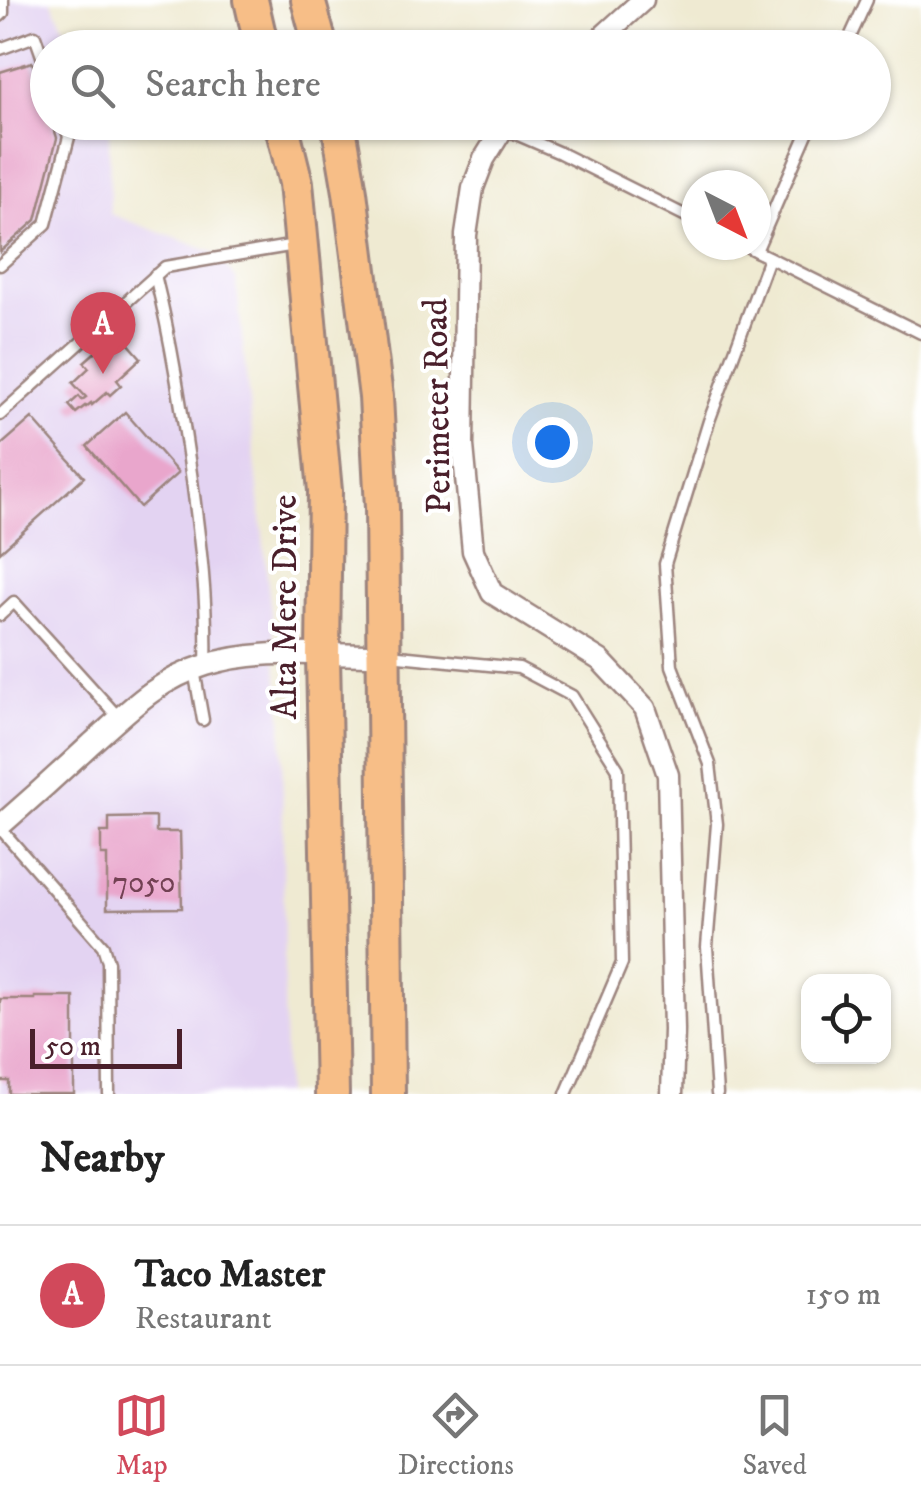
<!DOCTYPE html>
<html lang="en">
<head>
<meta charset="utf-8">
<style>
	body { margin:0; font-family:"IM FELL DW Pica",serif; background:#f2f2f2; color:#222 }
	.controls { position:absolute; right:30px; bottom:30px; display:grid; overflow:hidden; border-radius:20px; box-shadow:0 2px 8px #0004 }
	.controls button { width:90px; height:90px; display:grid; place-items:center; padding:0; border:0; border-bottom:2px solid #e0e0e0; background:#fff; color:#222; font:50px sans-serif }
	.compass { position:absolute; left:681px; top:170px; width:90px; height:90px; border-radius:50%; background:#fff; box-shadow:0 2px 8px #0004; rotate:138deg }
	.scale { position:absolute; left:30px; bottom:25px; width:152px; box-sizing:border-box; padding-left:10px; border:5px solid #4a1f2b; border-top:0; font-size:28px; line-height:35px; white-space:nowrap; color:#4a1f2b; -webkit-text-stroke:8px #fff; paint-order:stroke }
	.you { position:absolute; left:552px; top:442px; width:35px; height:35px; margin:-25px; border:8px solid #fff; border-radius:50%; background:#1a73e8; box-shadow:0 0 0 15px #1a73e833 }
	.badge { display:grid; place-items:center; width:65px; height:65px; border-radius:50%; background:#d1495b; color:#fff; font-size:32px; font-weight:700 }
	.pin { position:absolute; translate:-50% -82px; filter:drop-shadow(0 2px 5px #0008) }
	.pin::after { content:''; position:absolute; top:52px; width:35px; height:30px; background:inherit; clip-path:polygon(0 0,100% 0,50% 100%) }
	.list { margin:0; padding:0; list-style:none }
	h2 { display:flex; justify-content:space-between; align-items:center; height:130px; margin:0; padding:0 40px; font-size:42px }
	h2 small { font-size:32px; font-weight:400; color:#767676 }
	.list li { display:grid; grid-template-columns:65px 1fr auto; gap:30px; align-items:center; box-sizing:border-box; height:140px; padding:0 40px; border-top:2px solid #e0e0e0 }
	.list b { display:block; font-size:38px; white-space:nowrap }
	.list p { margin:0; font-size:32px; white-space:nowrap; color:#767676 }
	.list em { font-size:32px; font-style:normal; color:#767676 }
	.icon { flex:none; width:55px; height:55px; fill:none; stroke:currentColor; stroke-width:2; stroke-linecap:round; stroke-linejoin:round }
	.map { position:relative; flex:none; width:921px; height:1094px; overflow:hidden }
	.search { position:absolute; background:#fff; box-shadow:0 2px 8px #0004; left:30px; right:30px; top:30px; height:110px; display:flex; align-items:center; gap:25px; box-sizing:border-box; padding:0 35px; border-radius:55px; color:#767676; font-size:38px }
	.sheet { height:270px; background:#fff }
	nav { display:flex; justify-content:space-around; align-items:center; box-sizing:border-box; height:140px; border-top:2px solid #e0e0e0; background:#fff; font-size:28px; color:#767676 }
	nav a { display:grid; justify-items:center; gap:5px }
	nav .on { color:#d1495b }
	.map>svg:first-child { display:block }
</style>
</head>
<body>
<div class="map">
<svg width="921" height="1094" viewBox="0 0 921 1094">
	<rect width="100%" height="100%" fill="#fff"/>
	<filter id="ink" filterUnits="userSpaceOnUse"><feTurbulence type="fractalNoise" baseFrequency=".01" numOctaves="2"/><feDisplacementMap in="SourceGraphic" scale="20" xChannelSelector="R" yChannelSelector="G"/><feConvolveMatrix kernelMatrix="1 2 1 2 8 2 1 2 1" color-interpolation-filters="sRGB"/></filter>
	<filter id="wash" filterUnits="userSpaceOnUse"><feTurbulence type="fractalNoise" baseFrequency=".0048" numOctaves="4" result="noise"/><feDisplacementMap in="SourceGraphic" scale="40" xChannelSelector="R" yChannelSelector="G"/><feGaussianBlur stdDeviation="2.25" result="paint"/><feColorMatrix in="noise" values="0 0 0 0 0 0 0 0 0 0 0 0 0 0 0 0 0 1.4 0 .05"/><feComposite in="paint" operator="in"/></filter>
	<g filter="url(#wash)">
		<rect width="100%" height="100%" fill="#efead2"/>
		<!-- built -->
		<polygon fill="#e3d3f2" points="0,0 51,0 74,47 48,48 48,122 109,123 110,214 213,252 236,279 282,718 285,1094 0,1094"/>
		<g id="blocks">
			<!-- building -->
			<g fill="#e9a6cc">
				<polygon points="32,62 48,109 48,122 52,122 57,138 36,220 0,252 0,72"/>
				<polygon points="120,334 141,358 117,380 121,385 110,395 107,392 92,405 91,403 86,407 85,406 76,413 69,405 79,396 82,400 86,397 73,383 89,368 84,362 100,348 102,351"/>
				<polygon points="125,412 178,473 140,507 87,446"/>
				<polygon points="32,418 84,477 0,552 0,446"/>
				<polygon points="156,817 156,832 180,832 182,908 107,909 107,855 101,855 101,832 109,832 109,818"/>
				<polygon points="35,997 74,997 74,1094 9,1094 9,1081 0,1081 0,999 35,999"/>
			</g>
		</g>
	</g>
	<g filter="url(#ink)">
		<use href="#blocks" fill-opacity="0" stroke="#9c847e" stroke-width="2.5"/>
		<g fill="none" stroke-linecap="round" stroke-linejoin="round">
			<!-- service casing -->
			<g stroke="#9c847e" stroke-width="15">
				<g id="service">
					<polyline points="0,16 3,13 3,0"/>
					<polyline points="845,48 867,0"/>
					<polyline points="0,49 35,36 48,73"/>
					<polyline points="488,122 560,153 696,221"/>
					<polyline points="744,245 921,333"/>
					<polyline points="756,251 812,122"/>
					<polyline points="0,265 46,224 69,137 64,122"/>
					<path d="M155 275C172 343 182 411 192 480 200 540 208 603 206 665"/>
					<polyline points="0,415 165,267 295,245"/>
					<polyline points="0,615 14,602 119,718"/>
					<polyline points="389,655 519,668 572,696 618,769 622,963 566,1094"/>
					<polyline points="194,670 203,720"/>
					<polyline points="0,828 103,946 108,962 109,1094"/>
					<polyline points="717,1094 707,947 717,824 710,764 672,666 665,564 709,421 769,258"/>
				</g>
			</g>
			<!-- minor casing -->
			<g stroke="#9c847e" stroke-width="25">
				<g id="minor">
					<polyline points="590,48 643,0"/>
					<polyline points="510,122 502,130 484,159 473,188 466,235 463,446 473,551 492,593 600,660 645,708 668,775 674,1030 672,1094"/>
					<path d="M0 826C31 799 62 771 92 743 129 710 157 680 206 665 262 647 325 656 383 655"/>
				</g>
			</g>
			<!-- primary casing -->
			<g stroke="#9c847e" stroke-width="38">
				<g id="primary">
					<polyline points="251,0 262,48"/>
					<polyline points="308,0 321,48"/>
					<polyline points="281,122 296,183 325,491 323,656 332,1094"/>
					<polyline points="338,122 350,192 376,397 382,508 388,1094"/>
				</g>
			</g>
			<!-- service -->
			<use href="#service" stroke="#fff" stroke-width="10"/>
			<!-- minor -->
			<use href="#minor" stroke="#fff" stroke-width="20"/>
			<!-- primary -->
			<use href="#primary" stroke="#f7be87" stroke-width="32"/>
		</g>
	</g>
	<g text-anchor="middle" stroke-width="8" stroke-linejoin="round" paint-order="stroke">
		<!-- number labels -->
		<g font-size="30" fill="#724153">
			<text x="144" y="892">7050</text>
		</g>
		<!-- street labels -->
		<g font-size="35" fill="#4a1f2b" stroke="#fff">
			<text transform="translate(436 406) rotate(-91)" y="12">Perimeter Road</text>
			<text transform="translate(284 607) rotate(-90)" y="12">Alta Mere Drive</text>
		</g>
	</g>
</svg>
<div class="controls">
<button><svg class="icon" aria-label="locate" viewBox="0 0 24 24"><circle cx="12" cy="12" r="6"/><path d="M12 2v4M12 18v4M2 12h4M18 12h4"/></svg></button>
</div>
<svg class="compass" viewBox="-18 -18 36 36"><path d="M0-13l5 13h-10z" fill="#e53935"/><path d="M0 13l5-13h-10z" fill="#767676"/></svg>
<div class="scale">50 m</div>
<div class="you"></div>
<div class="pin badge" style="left:103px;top:374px">A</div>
<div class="search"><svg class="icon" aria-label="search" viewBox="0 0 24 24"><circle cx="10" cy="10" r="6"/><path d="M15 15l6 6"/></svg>Search here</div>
</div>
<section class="sheet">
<h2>Nearby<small></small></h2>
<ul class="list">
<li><span class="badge">A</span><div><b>Taco Master</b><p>Restaurant</p></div><em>150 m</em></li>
</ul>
</section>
<nav>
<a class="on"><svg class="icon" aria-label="map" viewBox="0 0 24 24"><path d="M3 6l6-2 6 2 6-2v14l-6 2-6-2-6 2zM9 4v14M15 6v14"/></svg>Map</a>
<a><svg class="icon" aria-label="directions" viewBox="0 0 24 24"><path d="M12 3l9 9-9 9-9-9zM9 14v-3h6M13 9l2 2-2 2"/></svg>Directions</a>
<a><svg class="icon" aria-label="saved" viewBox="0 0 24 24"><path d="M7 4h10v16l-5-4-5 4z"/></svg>Saved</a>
</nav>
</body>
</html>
